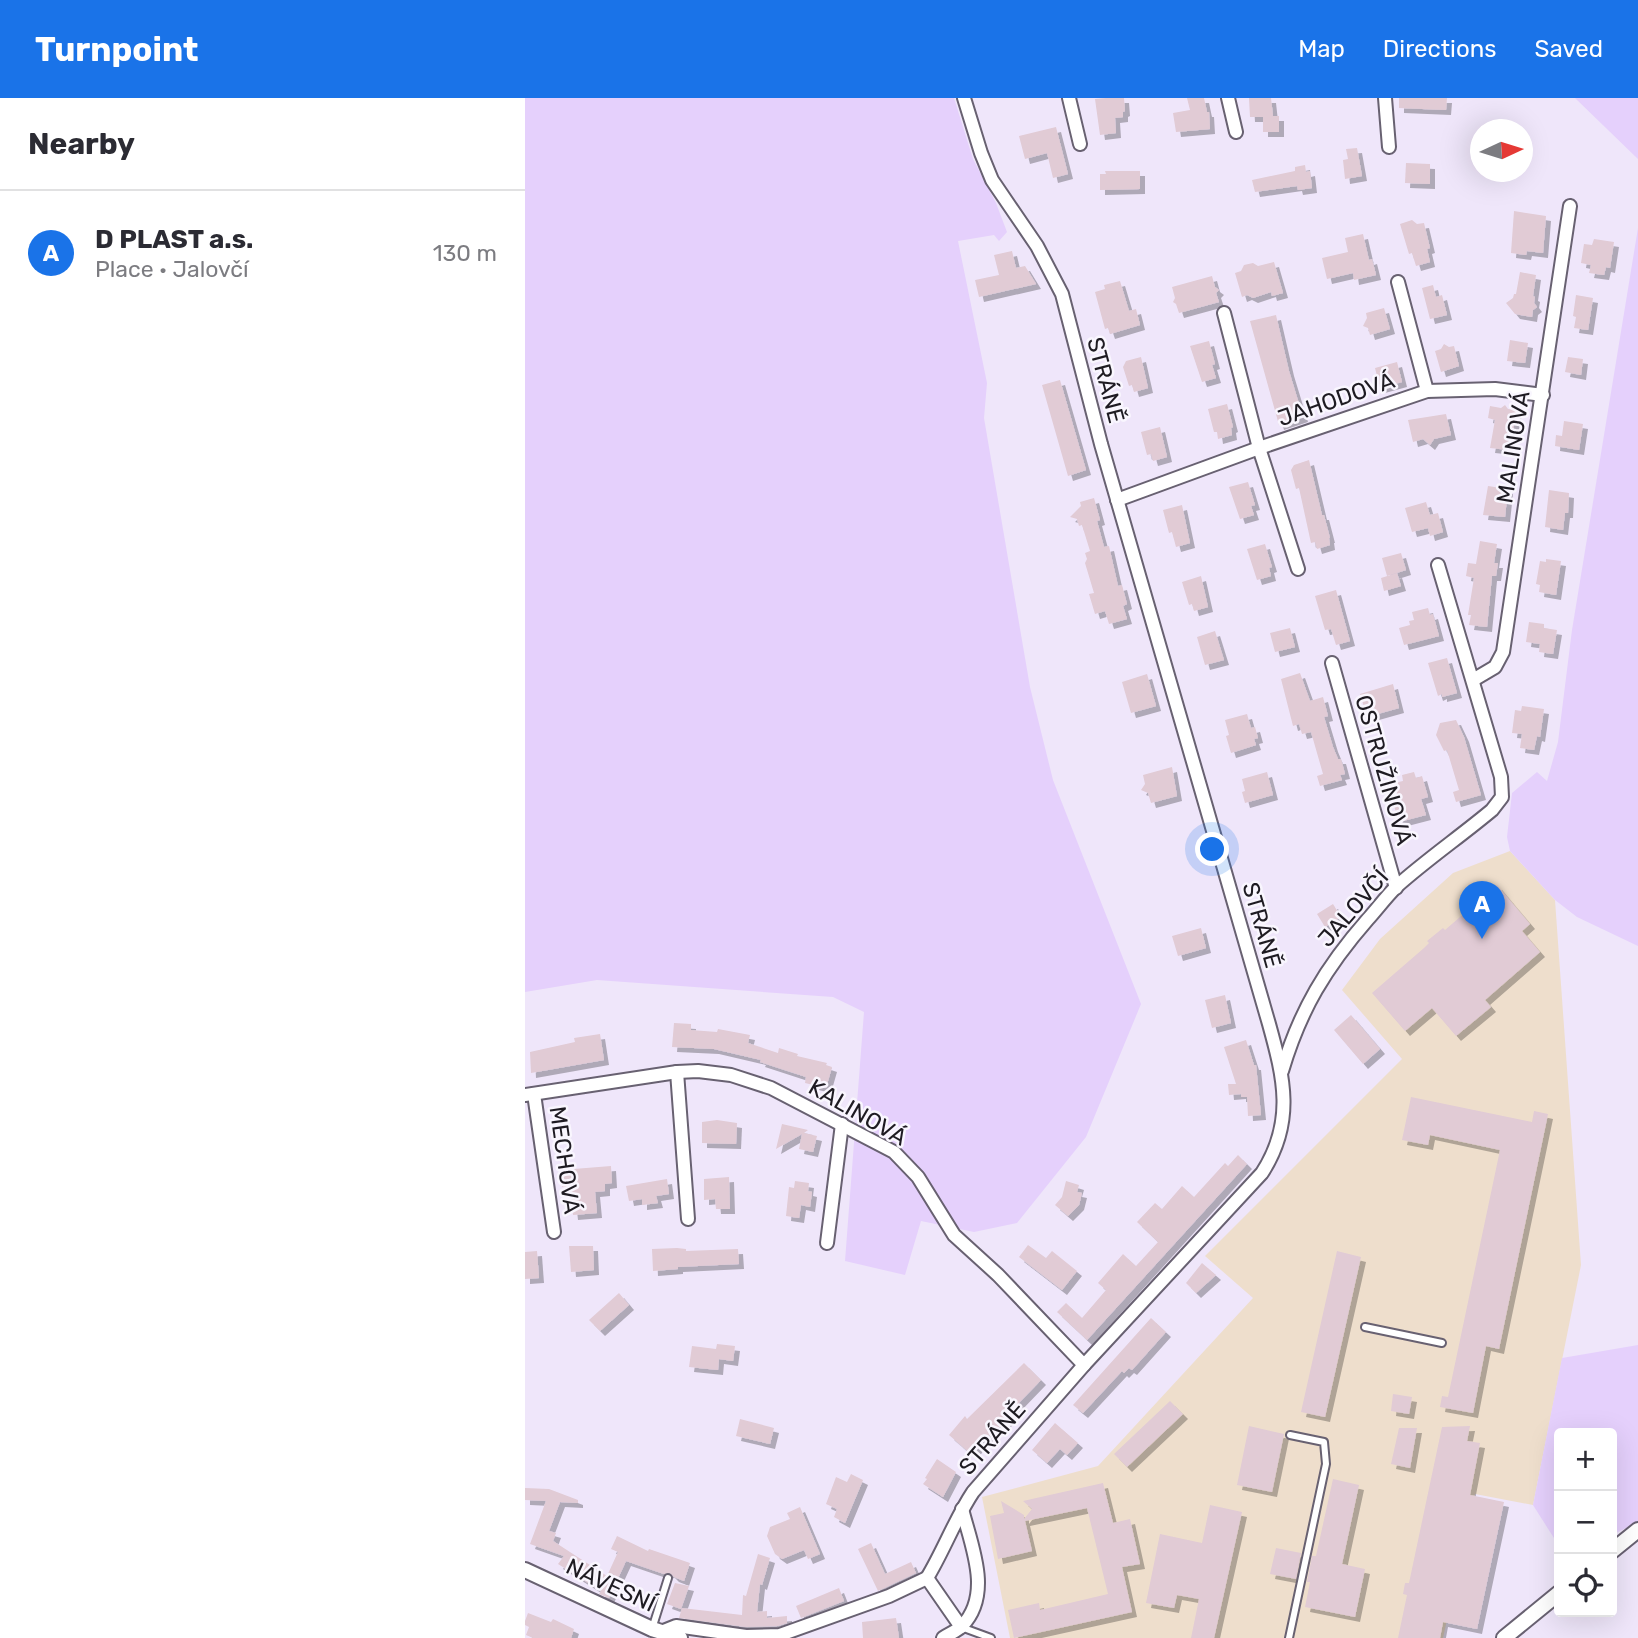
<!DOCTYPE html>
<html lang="en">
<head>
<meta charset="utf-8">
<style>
	body { margin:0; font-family:Rubik,sans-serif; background:#f2f2f3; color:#2b2b33 }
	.controls { position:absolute; right:21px; bottom:21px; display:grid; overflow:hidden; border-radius:7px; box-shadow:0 7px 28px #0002 }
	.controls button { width:63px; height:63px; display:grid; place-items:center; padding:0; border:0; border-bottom:2px solid #e1e1e2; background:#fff; color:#2b2b33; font:35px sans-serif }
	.compass { position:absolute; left:945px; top:21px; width:63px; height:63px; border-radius:50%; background:#fff; box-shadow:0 7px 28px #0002; rotate:86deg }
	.you { position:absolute; left:688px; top:752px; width:24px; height:24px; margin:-18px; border:5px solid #fff; border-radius:50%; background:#1a73e8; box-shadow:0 0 0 10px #1a73e833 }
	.badge { display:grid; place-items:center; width:46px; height:46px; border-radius:50%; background:#1a73e8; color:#fff; font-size:23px; font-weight:700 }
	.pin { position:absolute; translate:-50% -58px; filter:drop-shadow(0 2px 4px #0008) }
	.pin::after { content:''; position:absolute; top:37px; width:24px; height:21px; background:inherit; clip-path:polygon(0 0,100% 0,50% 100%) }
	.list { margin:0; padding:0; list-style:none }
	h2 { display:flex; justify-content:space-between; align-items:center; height:91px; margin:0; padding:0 28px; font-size:30px }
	h2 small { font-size:23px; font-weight:400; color:#7c7c81 }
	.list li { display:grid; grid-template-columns:46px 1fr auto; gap:21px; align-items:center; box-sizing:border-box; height:126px; padding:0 28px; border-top:2px solid #e1e1e2 }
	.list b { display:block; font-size:26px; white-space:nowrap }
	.list p { margin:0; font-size:23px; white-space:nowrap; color:#7c7c81 }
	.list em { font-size:23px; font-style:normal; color:#7c7c81 }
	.icon { flex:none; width:38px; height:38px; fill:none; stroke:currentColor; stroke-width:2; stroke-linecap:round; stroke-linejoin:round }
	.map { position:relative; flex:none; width:1113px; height:1540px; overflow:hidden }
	header { display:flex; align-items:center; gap:42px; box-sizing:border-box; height:98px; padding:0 35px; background:#1a73e8; color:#fff }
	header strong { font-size:33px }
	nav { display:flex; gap:38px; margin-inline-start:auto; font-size:24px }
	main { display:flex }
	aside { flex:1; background:#fff }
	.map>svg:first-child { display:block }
</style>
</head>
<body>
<header>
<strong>Turnpoint</strong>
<nav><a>Map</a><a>Directions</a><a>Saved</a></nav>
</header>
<main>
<aside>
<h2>Nearby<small></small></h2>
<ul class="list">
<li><span class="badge">A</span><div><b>D PLAST a.s.</b><p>Place · Jalovčí</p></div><em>130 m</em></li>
</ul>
</aside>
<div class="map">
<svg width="1113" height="1540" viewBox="0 0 1113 1540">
	<defs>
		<filter id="shadow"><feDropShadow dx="5" dy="5" stdDeviation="0" flood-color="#0004"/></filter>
	</defs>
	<rect width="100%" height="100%" fill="#efe6fa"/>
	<!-- industrial -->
	<polygon fill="#eedecc" points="985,753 1030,802 1056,1167 1008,1407 950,1396 918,1540 485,1540 457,1399 573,1368 728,1200 680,1158 877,961 817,892 855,841 928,775"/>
	<!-- green -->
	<g fill="#e5d0fc">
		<polygon points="0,0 429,0 448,61 471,105 482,134 474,143 469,137 433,143 462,285 459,320 505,589 528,682 616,906 561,1039 492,1125 449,1134 396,1123 380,1177 320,1163 339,914 308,899 72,882 0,894"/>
		<polygon points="1050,0 1113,0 1113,61"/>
		<polygon points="1113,130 1113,848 1052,819 1030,802 985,753 982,739 987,695 1012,674 1022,683 1033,644 1047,532"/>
		<polygon points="1113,1247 1113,1424 1087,1437 1087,1335 1034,1335 1034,1448 1008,1407 1037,1260"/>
	</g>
	<!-- building -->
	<g fill="#e1cbd5" filter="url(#shadow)">
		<polygon points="581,0 599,0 600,13 598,14 598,19 590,20 591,35 575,37 570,1"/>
		<polygon points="662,0 679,0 682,14 684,14 685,31 651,34 648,15 665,12"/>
		<polygon points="724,0 746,0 748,18 754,18 754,34 738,34 738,19 725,19"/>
		<polygon points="874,0 922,0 921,12 874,10"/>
		<polygon points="531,29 543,76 528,80 522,55 500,61 494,38"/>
		<polygon points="832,50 837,78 820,81 818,62 823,61 821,51"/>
		<polygon points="881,65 905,66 905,86 880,85"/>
		<polygon points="780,67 781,74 785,73 787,90 773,92 772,88 730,94 727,82 770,73 770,69"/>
		<polygon points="580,73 615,73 615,91 575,92 575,76 581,76"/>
		<polygon points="989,113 1021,118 1018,155 1002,153 1001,157 986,155"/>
		<polygon points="887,122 892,126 899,125 905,150 902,151 905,164 891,168 887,155 884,156 875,126"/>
		<polygon points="838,136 844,162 847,161 851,177 829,182 828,175 802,181 797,160 823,154 820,140"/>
		<polygon points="1069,141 1089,144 1085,170 1081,169 1079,177 1064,175 1066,167 1056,165 1059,146 1067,147"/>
		<polygon points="487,153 491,170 500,168 511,186 454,199 450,182 474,177 469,157"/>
		<polygon points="749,164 758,195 747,198 746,194 728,200 722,197 717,199 710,175 716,173 719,167 728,165 733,168"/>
		<polygon points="995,174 1011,177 1008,198 1010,199 1009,205 1012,209 1008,212 1007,219 990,216 981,205 988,200 989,196 991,196"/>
		<polygon points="687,178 690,189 694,192 691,195 694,204 654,215 651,206 648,204 650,200 647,189"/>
		<polygon points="595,183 604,213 611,211 615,227 585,236 583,230 580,231 570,194 580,191 579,187"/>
		<polygon points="908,187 911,199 917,197 922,217 905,221 897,190"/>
		<polygon points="1051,197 1068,200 1063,232 1049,230 1051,219 1048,218"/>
		<polygon points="859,210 865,231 845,237 843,230 838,228 842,220 841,215"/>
		<polygon points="751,217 764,273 778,319 754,327 725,223"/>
		<polygon points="985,242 1003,245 1000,265 982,263"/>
		<polygon points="684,243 690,266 687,267 691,280 677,284 665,248"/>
		<polygon points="919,246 924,249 929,248 934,268 916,274 910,253 916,251"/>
		<polygon points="616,259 623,290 609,294 607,287 604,288 598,269 601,263"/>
		<polygon points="1043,259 1058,261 1056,277 1040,274"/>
		<polygon points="872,264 877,284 855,290 850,270"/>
		<polygon points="535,282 561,372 543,378 517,287"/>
		<polygon points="702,306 708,329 706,330 707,337 693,341 692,334 689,334 683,311"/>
		<polygon points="980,307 983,311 992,312 984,352 965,350 970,322 963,320 965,308 976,310"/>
		<polygon points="921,316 926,337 909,341 905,347 898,341 888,344 883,322"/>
		<polygon points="1039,323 1058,326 1054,352 1030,348 1031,337 1037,338"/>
		<polygon points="635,329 642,359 628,363 626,356 622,357 616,334"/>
		<polygon points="784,362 797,417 799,417 805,440 804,440 805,447 792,451 790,444 786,445 774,390 771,391 766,372 769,367"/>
		<polygon points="723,384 730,407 726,408 729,417 715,421 704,389"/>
		<polygon points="963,388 983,391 980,419 958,417"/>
		<polygon points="1024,392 1044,395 1043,415 1040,415 1038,432 1020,429"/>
		<polygon points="569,400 575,422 572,423 579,449 584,448 593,488 597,487 602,506 598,508 602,521 584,526 580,513 570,516 564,496 569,495 560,465 562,461 560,455 565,453 557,427 554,428 552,421 545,419 556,408 555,404"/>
		<polygon points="901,404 905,417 913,415 918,434 905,438 903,430 887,434 880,410"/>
		<polygon points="657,407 665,445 651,449 647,434 644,435 638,412"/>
		<polygon points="955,443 972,446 969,465 973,465 971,478 967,478 962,529 944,527 946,517 943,517 949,480 941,478 943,465 951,466"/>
		<polygon points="740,446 747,469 744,470 746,478 732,482 722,451"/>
		<polygon points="876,455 881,472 862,478 857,460"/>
		<polygon points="1021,461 1036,463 1031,497 1014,494 1015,487 1011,486 1015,463 1021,464"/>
		<polygon points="872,475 876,488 859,493 856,480"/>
		<polygon points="676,478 683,509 669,513 667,506 664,507 657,484"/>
		<polygon points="811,492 825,543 811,547 806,531 800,532 790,498"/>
		<polygon points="903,510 905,517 908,516 914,538 879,547 874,530 885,527 884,523 889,522 887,514"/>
		<polygon points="1004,524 1019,526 1019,530 1032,532 1028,556 1014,554 1015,546 1001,544"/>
		<polygon points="765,530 770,549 750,554 745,535"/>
		<polygon points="690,533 699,562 680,567 672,539"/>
		<polygon points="922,560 932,595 917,599 917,596 913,598 903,565"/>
		<polygon points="775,575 785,603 798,599 803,618 799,619 808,649 813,661 816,661 820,676 815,677 817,682 795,688 792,678 798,676 786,634 777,636 774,626 768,628 756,581"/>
		<polygon points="622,576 631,608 606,615 597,584"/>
		<polygon points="868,586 874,610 842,619 835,596"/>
		<polygon points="997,608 1019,611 1015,639 1012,638 1009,652 995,650 997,636 987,635 990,612 996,613"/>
		<polygon points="722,616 726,630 730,629 733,640 729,641 731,647 706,655 701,638 704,637 700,622"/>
		<polygon points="931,622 939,639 956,697 931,704 928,694 934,692 922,652 919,653 911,637 915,625"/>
		<polygon points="647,669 652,698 626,705 623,695 616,692 620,686 618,677"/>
		<polygon points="742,674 748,697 720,705 717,694 720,693 717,681"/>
		<polygon points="889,674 891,680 897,678 903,699 896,701 901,717 874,724 869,708 875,706 869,685 878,683 877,677"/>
		<polygon points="972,787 1005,826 997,833 1015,854 960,902 966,909 931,938 907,910 880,933 847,895 899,850 904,845 902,843 918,830 920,832"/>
		<polygon points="808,806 816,819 800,829 792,816"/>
		<polygon points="676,830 681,850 653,858 647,838"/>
		<polygon points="700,897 706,925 687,930 680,902"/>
		<polygon points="826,917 855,951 838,966 809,932"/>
		<polygon points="149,925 166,926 166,932 192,934 193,931 225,937 223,945 253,955 254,950 273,956 272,958 302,965 301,967 307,969 301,990 280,985 281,979 235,964 236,962 189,951 147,949"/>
		<polygon points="75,936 79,962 6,975 5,954 50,944 49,940"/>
		<polygon points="721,942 729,967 731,967 736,1017 723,1018 722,999 716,999 716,996 704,997 703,986 711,986 699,949"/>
		<polygon points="886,999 1007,1024 1009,1013 1023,1016 974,1251 961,1248 948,1315 915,1309 917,1298 923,1299 975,1052 905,1037 903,1047 877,1042"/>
		<polygon points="192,1022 212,1025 211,1046 177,1045 177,1024"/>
		<polygon points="257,1026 283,1032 279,1035 292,1038 288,1054 274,1051 277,1036 251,1051"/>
		<polygon points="713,1057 722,1066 562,1242 532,1214 541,1205 557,1220 581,1192 573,1185 598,1156 611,1168 633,1144 612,1124 630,1105 637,1111 657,1088 669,1099 700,1065 703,1068"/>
		<polygon points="86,1068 87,1085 80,1086 80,1093 70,1094 72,1115 48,1117 45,1089 37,1089 36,1072"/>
		<polygon points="204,1079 205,1111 191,1111 190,1101 179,1102 179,1081"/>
		<polygon points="142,1081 144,1096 131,1098 133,1105 117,1107 117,1101 104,1103 101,1088"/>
		<polygon points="270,1083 284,1085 283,1093 287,1094 285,1109 276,1107 274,1120 261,1118 264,1089 269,1090"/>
		<polygon points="541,1083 554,1087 552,1094 557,1095 554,1107 543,1118 530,1107 537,1099"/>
		<polygon points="503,1147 521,1160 527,1153 552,1173 537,1192 494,1159"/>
		<polygon points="44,1148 68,1148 69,1172 46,1174"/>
		<polygon points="152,1150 161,1151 161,1153 213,1151 214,1166 153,1169 153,1171 128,1173 127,1151"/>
		<polygon points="12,1153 14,1180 0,1181 0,1154"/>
		<polygon points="812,1153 836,1159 800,1319 776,1314"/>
		<polygon points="677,1165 691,1177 671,1195 661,1185"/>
		<polygon points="94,1195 104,1207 75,1233 64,1222"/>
		<polygon points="626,1220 641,1234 607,1272 604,1270 599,1275 597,1273 558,1315 548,1307"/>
		<polygon points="192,1246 210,1248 208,1263 194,1261 193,1272 164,1269 167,1248 191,1251"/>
		<polygon points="499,1265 516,1282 489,1310 482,1323 456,1344 447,1357 424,1337 440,1318 442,1321"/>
		<polygon points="868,1296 887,1299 884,1316 866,1313"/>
		<polygon points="645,1303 658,1316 602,1369 589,1356"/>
		<polygon points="215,1321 249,1330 245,1346 211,1338"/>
		<polygon points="530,1325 553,1345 542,1357 535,1351 522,1365 507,1352"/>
		<polygon points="724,1328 759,1336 747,1394 712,1387"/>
		<polygon points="945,1328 942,1343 955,1345 945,1397 979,1404 952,1531 918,1524 915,1540 873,1540 882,1497 878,1496 880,1485 884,1485 917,1329"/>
		<polygon points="874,1330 892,1330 885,1370 866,1366"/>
		<polygon points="412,1361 431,1374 418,1399 398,1386 402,1381 400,1380"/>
		<polygon points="326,1376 338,1382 320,1425 309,1419 312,1411 301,1406 311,1379 322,1384"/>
		<polygon points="808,1381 834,1387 817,1466 840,1471 830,1519 780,1509 785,1484 782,1484 787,1458 791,1458"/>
		<polygon points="578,1385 588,1425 605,1421 615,1466 597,1469 607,1514 489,1540 483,1512 514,1505 515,1512 583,1496 562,1410 500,1423 507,1453 473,1461 465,1418 479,1415 476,1403 499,1417 499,1421 507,1411 498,1403"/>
		<polygon points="0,1390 24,1391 53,1402 53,1405 35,1404 24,1433 31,1435 28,1443 82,1478 93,1454 86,1451 92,1438 123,1453 124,1451 165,1465 159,1483 149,1479 145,1475 139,1476 101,1463 84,1500 74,1496 76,1493 33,1466 39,1458 5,1446 21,1403 0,1402"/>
		<polygon points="685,1407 717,1414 689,1540 666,1540 674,1501 652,1497 649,1510 621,1505 635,1436 677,1445"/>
		<polygon points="275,1409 295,1456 283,1461 279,1452 257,1461 250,1456 242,1438 245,1429 265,1421 262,1415"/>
		<polygon points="346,1445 360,1476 386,1464 391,1475 353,1493 333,1451"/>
		<polygon points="751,1450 776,1455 771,1481 745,1476"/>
		<polygon points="233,1456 245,1460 237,1487 235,1486 232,1514 242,1513 242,1520 262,1518 262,1525 253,1528 221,1529 154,1520 157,1510 217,1517 218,1497 221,1498"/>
		<polygon points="150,1485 164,1488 156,1511 142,1506"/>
		<polygon points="314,1490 319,1503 276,1520 271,1508"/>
		<polygon points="3,1515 26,1524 28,1521 49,1531 46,1540 8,1540 1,1537 4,1529 0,1527 0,1523"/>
		<polygon points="371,1520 374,1540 338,1540 337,1524"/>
	</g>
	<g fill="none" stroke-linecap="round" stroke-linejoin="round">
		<!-- service casing -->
		<g stroke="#686171" stroke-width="10">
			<g id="service">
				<polyline points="840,1229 917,1245"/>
				<polyline points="436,1529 466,1540"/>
				<polyline points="127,1531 143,1480"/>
				<polyline points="764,1540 801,1366 799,1344 765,1337"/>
			</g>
		</g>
		<!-- minor casing -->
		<g stroke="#686171" stroke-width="16">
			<g id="minor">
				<polyline points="544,0 555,46"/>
				<polyline points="703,0 711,34"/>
				<polyline points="860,0 864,49"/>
				<polyline points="699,215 734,350 773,471"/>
				<polyline points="902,293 970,291 1018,297"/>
				<polyline points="592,402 734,350 902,293 873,184"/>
				<polyline points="807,565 871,790"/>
				<polyline points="948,582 970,569 978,554 1045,108"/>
				<path d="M757 973C775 912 801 869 843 821 852 811 861 799 871 789 901 762 936 738 967 712L977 699 976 679 913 467"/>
				<polyline points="152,974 163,1121"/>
				<polyline points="9,996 29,1134"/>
				<polyline points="0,997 152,974 173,973 206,977 246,990 369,1054 393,1079 429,1137 473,1177 559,1267"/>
				<polyline points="302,1145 317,1026"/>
				<path d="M402 1480C419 1452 430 1421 448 1394L559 1267 737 1075C770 1024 759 980 744 926L576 346 537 196 512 148 467 82 456 55 439 0"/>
				<polyline points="402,1480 436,1529"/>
				<polyline points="136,1534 151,1528 221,1538 255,1537 364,1498 402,1480"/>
				<path d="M418 1540C424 1536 432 1533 437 1528 468 1496 446 1447 437 1411"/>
			</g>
		</g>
		<!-- tertiary casing -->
		<g stroke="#686171" stroke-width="18">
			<g id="tertiary">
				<polyline points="1087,1453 1113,1432"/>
				<polyline points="0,1472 127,1531 155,1540"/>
				<polyline points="979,1540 1034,1495"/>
			</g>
		</g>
		<!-- service -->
		<use href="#service" stroke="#fff" stroke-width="6"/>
		<!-- minor -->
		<use href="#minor" stroke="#fff" stroke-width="12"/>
		<!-- tertiary -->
		<use href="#tertiary" stroke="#fff" stroke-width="14"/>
	</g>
	<g text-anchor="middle" stroke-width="5" stroke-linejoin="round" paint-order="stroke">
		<!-- street labels -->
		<g font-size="23" fill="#1e1b22" stroke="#f9f6fe">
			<text transform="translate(581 282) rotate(75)" y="8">STRÁNĚ</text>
			<text transform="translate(811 301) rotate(-19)" y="8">JAHODOVÁ</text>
			<text transform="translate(988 349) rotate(-81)" y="8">MALINOVÁ</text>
			<text transform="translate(859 672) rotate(74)" y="8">OSTRUŽINOVÁ</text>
			<text transform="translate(828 810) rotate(-49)" y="8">JALOVČÍ</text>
			<text transform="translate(737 827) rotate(74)" y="8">STRÁNĚ</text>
			<text transform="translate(333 1014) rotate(30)" y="8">KALINOVÁ</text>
			<text transform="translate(40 1062) rotate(82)" y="8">MECHOVÁ</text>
			<text transform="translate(467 1340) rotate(-49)" y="8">STRÁNĚ</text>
			<text transform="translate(86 1487) rotate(25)" y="8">NÁVESNÍ</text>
		</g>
	</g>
</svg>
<div class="controls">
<button>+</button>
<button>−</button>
<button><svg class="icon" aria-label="locate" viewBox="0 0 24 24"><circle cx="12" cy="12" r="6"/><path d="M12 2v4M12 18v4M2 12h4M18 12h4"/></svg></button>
</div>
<svg class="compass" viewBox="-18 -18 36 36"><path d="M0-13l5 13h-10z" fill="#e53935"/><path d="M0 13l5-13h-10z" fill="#7c7c81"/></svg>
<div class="you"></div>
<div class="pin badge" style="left:957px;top:841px">A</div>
</div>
</main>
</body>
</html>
